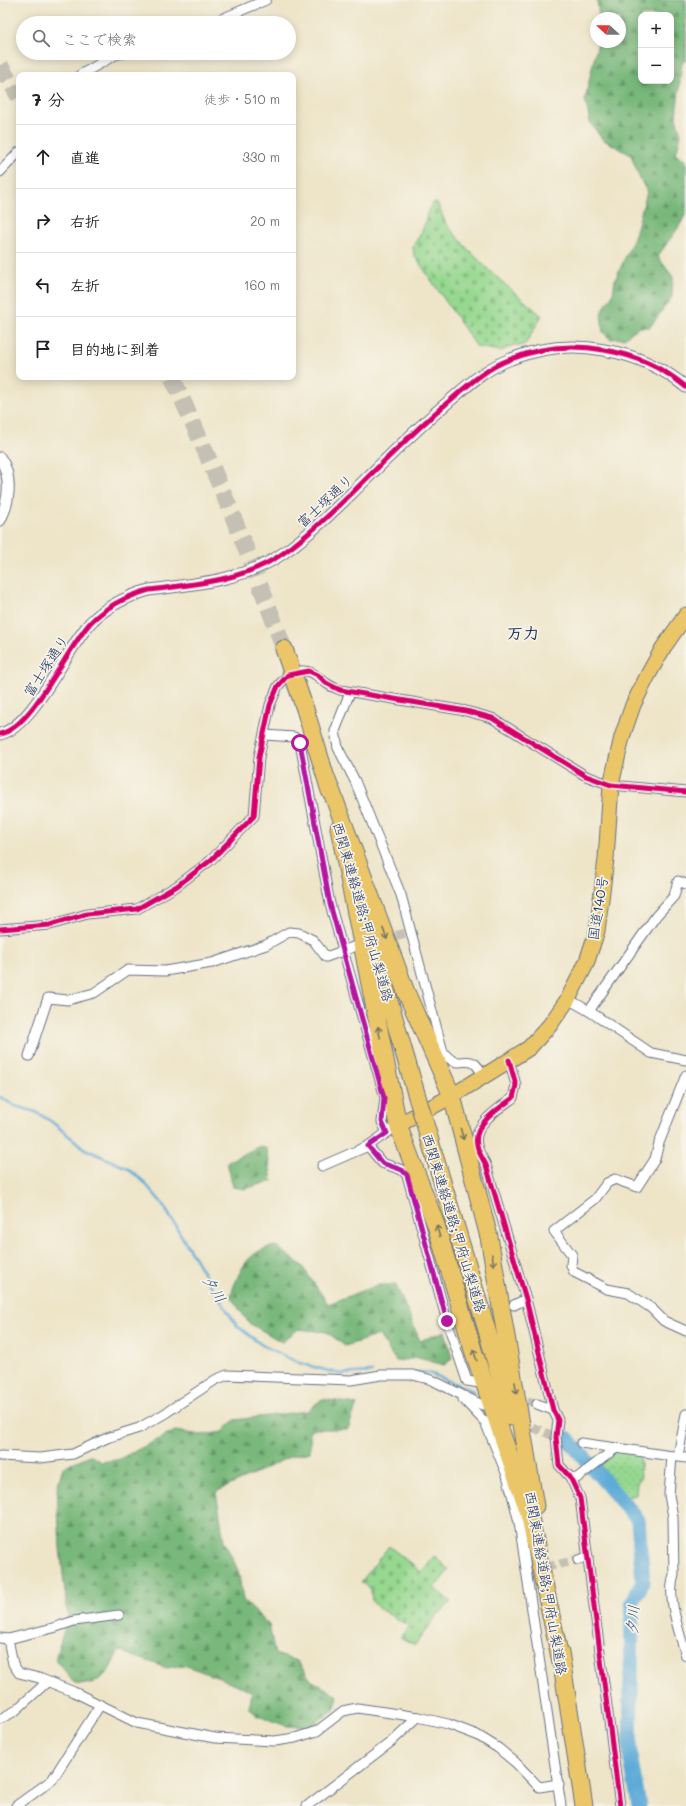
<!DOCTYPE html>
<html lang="ja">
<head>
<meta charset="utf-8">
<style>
	body { margin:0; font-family:Mali,"Klee One",sans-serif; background:#f6f6f6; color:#202124 }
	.controls { position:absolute; right:12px; top:12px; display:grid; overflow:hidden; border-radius:8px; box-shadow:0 2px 10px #0003 }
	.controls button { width:36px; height:36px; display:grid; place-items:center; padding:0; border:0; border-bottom:1px solid #e0e0e0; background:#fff; color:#202124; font:20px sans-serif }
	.compass { position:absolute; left:590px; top:12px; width:36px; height:36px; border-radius:50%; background:#fff; box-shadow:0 2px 10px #0003; rotate:292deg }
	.stop { position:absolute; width:12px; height:12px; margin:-9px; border:3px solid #b5179e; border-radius:50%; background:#fff }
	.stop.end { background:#b5179e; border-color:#fff; box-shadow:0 1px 4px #0008 }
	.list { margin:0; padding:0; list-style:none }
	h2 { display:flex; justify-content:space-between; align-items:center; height:52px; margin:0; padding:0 16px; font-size:17px }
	h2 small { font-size:13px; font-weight:400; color:#757577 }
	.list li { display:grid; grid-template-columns:26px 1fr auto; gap:12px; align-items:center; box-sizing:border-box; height:64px; padding:0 16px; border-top:1px solid #e0e0e0 }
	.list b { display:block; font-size:15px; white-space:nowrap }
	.list em { font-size:13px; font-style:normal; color:#757577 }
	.icon { flex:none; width:22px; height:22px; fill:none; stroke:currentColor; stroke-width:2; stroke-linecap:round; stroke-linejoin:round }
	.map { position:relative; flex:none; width:686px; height:1806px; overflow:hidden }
	.search { position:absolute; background:#fff; box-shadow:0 2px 10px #0003; left:16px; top:16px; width:280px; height:44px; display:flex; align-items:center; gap:10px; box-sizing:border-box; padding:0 14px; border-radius:22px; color:#757577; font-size:15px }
	.panel { position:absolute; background:#fff; box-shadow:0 2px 10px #0003; left:16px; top:72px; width:280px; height:308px; border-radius:8px }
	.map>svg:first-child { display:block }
</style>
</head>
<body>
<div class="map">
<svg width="686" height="1806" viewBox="0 0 686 1806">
	<defs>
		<pattern id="grass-dots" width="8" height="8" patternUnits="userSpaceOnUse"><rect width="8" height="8" fill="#96d88f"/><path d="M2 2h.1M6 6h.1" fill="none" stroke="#81ba7e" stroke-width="1.8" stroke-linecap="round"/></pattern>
		<pattern id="forest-firs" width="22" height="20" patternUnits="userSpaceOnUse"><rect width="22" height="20" fill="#78b87a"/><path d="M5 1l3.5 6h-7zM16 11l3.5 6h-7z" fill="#629667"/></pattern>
		<pattern id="cemetery-stones" width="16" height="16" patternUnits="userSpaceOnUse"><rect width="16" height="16" fill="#96d88f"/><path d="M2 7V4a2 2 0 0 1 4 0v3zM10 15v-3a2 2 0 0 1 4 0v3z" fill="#81ba7e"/></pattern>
	</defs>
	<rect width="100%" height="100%" fill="#f7f3e8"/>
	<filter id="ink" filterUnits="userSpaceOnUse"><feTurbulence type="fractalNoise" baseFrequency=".025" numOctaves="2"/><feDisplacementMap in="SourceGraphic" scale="8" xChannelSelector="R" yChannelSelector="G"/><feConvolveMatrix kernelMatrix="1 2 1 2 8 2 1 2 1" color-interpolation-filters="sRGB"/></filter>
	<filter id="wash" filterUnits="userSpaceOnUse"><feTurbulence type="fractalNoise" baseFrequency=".012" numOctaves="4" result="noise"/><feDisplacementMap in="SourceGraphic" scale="16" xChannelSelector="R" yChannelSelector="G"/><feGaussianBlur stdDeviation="0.9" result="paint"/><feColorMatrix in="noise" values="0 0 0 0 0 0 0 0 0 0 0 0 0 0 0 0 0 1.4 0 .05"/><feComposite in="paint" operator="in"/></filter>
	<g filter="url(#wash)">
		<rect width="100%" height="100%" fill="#eee5c9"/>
		<!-- grass -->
		<polygon fill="url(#grass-dots)" stroke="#588476" points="616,1448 639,1451 641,1478 637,1483 636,1495 626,1497 598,1462"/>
		<!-- forest -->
		<g fill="url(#forest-firs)" stroke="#4a746c" fill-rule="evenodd">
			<path d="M597 0H686V60L682 63 676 117 681 134 676 154 686 160C686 171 686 203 686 212 681 228 666 242 658 257L673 277 672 297 650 327H639L624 338 610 339 603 332 601 313 613 294 615 280 634 238 647 192 640 179 631 155 602 139 590 122 585 99 598 42H620V18H599ZM641 15H671V81H641Z"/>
			<polygon points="260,1146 267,1149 272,1181 244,1189 233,1187 227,1162"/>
			<path d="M276 1246 302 1266 328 1304 377 1285H396L420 1341 445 1331 452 1359 444 1365 418 1358 396 1361 379 1335 345 1346 327 1332 298 1329 282 1342 249 1323 230 1296C240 1271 246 1250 276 1246Z"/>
			<polygon points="322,1399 357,1404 348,1429 310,1429 310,1452 291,1456 216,1492 224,1541 238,1570 243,1600 269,1625 275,1654 297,1661 311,1680 338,1696 334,1710 310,1727 287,1726 258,1716 249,1708 252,1693 238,1685 184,1665 167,1668 119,1651 108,1672 93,1684 75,1683 55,1659 68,1618 60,1548 57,1488 63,1467 90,1455 101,1462 117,1460 175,1431 202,1435 223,1432 234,1420 307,1411"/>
		</g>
		<!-- cemetery -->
		<g fill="url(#cemetery-stones)" stroke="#588476">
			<path d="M433 203H437L446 224 465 246 493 274 542 316 526 343 521 346 514 345 501 351 477 347 414 255 413 246C417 239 422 234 424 226 428 214 425 214 433 203Z"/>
			<polygon points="389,1546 421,1572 435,1556 449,1570 434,1588 451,1602 434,1619 415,1645 400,1637 409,1626 378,1608 372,1601 371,1590 361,1582"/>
		</g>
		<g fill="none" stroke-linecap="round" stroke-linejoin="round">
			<!-- stream -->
			<g stroke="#5fabd8" stroke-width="2.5">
				<polyline points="0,1097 15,1106 36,1112 52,1122 85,1149 127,1168 143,1181 162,1203 210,1284 237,1326 262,1345 299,1363 340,1374 372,1372"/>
				<polyline points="418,1372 429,1373 475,1392"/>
			</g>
			<!-- river -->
			<polyline stroke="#5fabd8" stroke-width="15" points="567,1438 638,1520 643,1582 632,1603 630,1755 639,1806"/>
		</g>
	</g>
	<g filter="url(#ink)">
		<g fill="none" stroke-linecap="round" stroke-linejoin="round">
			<!-- minor-tunnel -->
			<g stroke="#c4c1b4" stroke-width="9" stroke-dasharray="9 4.5" stroke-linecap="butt">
				<polyline points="383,939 410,932"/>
				<polyline points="452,1320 505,1307"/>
				<polyline points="515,1396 537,1404"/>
				<polyline points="520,1422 556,1437"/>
				<polyline points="533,1570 578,1560"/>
			</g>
			<!-- motorway-tunnel -->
			<g stroke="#c4c1b4" stroke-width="17" stroke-dasharray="17 8" stroke-linecap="butt">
				<polyline points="0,65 19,97"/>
				<path d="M172 377C213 466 251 557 284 649"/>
			</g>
			<!-- minor casing -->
			<g stroke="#656f83" stroke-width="11">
				<g id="minor">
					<polyline points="212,23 266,0"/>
					<polyline points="80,75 115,55 124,53"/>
					<polyline points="0,172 19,152"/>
					<path d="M301 671C313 670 316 676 326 683 330 686 335 688 340 690L466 711 492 718 586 776 611 785 686 792"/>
					<path d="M350 692 335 731 338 748 355 781 401 895 443 1052C458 1070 463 1057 474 1063 478 1066 481 1072 484 1075"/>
					<polyline points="265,735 294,737 300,743 330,904 385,1098 382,1122 387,1133"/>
					<polyline points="0,929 50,925 87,914 137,909 177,886 211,860 254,816 259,757 270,705 278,686 288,675"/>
					<polyline points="568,999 589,1011 651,1053 686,1060"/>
					<polyline points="589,1011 656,916 674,896 678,881 686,884"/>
					<polyline points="29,1056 48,998 68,1000 94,993 128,970 165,971 212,963 266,945 289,932 299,933 313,940 326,957 356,946"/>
					<path d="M509 1060 516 1085 513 1098C499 1108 472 1125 477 1145 478 1152 483 1159 486 1165L526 1299 553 1410 558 1420 556 1437 559 1465 570 1477 580 1498 620 1806"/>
					<polyline points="686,1075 659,1143 655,1159 637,1187 615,1179 607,1183 595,1199 554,1231 572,1255 571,1265 574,1272 607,1289 628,1293 651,1308 664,1321 686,1331"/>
					<polyline points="368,1146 382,1163 402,1170 407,1175 447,1321 467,1381 480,1383"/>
					<polyline points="322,1166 368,1146 391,1130"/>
					<polyline points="514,1305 526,1299"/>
					<polyline points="463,1399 485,1422 507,1475 519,1522 561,1806"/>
					<polyline points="537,1404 553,1410"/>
					<polyline points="581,1443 616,1448"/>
					<polyline points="0,1456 40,1458 73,1454 107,1438 139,1428 164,1414 215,1380 227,1375 351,1380 381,1375 413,1375 432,1380 482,1405"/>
					<path d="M672 1456 669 1495 673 1517 674 1575C666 1598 680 1633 686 1656"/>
					<polyline points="678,1456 686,1414"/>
					<polyline points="570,1477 577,1478 616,1448 686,1458"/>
					<polyline points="578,1560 588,1557"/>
					<polyline points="0,1638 8,1639 13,1664 19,1673 39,1678 74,1692 137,1723 215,1738 275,1741 295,1738 317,1731 343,1711 357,1708 418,1717 448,1724 477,1735 498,1748 516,1763 539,1787 559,1784"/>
					<polyline points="8,1639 53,1628 74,1621 119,1615"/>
					<polyline points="0,1719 15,1711 47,1682"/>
					<polyline points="16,1806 52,1780 100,1705"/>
					<polyline points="307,1806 391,1742 418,1717"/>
				</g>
			</g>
			<!-- tertiary casing -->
			<g stroke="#656f83" stroke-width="13">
				<g id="tertiary">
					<path d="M0 458C12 476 10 500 0 520"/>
					<path d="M0 734C33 727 66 649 91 622 107 606 128 596 149 590 194 584 243 581 282 554 308 536 330 514 353 492 383 462 414 431 447 403 467 386 486 368 511 359 541 347 573 344 604 350 634 355 662 367 686 387"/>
				</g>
			</g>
			<!-- trunk casing -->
			<g stroke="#656f83" stroke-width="17">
				<polyline id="trunk" points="398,1125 452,1096 529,1048 550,1025 568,999 586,964 597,931 606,859 611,785 622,737 633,705 648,675 663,648 686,615"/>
			</g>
			<!-- motorway casing -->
			<g stroke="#656f83" stroke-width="19">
				<g id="motorway">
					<polyline points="284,649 305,709 330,791"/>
					<polyline points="327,779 406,992 452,1096 489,1237 535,1506"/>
					<polyline points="339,828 398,1125 436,1225 474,1353 529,1513 561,1662"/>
					<polyline points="370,935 408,1066"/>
					<polyline points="435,1158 486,1327 511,1417"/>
					<polyline points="560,1652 584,1806"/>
				</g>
			</g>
			<!-- minor -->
			<use href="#minor" stroke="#fff" stroke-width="9"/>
			<!-- tertiary -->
			<use href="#tertiary" stroke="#fff" stroke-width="11"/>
			<!-- trunk -->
			<use href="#trunk" stroke="#eac669" stroke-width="15"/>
			<!-- motorway -->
			<use href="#motorway" stroke="#eac669" stroke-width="17"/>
			<!-- motorway-bridge casing -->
			<g stroke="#656f83" stroke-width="19" stroke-linecap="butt">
				<polyline id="motorway-bridge" points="408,1066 435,1158"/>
			</g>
			<!-- motorway-bridge -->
			<use href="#motorway-bridge" stroke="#eac669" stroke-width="17"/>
			<!-- cycleway casing -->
			<g stroke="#f7f3e8" stroke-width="8">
				<g id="cycleway">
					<path d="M0 734C33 727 66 649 91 622 107 606 128 596 149 590 194 584 243 581 282 554 308 536 330 514 353 492 383 462 414 431 447 403 467 386 486 368 511 359 541 347 573 344 604 350 634 355 662 367 686 387"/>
					<polyline points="0,929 50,925 87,914 137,909 177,886 211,860 254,816 259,757 270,705 278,686 288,675 309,671 318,675 326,683 340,690 466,711 492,718 586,776 611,785 686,792"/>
					<path d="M509 1060 516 1085 513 1098C499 1108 472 1125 477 1145 478 1152 483 1159 486 1165L526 1299 553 1410 558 1420 556 1437 559 1465 570 1477 580 1498 620 1806"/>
				</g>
			</g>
			<!-- cycleway -->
			<use href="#cycleway" stroke="#d6006c" stroke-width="5"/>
		</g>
		<!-- one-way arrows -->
		<defs><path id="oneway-shaft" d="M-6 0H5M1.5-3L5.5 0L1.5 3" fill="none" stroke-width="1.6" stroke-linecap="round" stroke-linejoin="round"/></defs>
		<g stroke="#787363">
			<use href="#oneway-shaft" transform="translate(385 934) rotate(70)"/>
			<use href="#oneway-shaft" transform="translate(379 1032) rotate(-101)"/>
			<use href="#oneway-shaft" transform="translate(462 1134) rotate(75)"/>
			<use href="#oneway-shaft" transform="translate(438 1231) rotate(-107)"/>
			<use href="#oneway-shaft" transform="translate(493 1260) rotate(80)"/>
			<use href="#oneway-shaft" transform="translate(475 1355) rotate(-108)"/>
			<use href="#oneway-shaft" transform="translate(516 1388) rotate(80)"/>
		</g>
	</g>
	<g fill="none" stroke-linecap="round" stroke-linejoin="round" filter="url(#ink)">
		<!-- route -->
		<polyline stroke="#b5179e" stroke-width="5" points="300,743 330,904 384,1098 382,1122 387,1133 368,1146 382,1163 402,1170 407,1175 447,1321"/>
	</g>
	<g text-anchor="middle" stroke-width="3.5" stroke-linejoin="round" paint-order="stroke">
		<!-- street labels -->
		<g font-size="14" fill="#1b2f5e" stroke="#f7f3e8">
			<text transform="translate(325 501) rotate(-43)" y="5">富士塚通り</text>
			<text transform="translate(46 666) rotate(-57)" y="5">富士塚通り</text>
			<text transform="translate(598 908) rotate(-81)" y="5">国道140号</text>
			<text transform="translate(363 912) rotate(74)" y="5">西関東連絡道路;甲府山梨道路</text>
			<text transform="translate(454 1223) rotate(73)" y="5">西関東連絡道路;甲府山梨道路</text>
			<text transform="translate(546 1583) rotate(80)" y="5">西関東連絡道路;甲府山梨道路</text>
		</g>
		<!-- water labels -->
		<g font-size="15" font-style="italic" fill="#2f5483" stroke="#f7f3e8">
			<text transform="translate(214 1289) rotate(58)" y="5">夕川</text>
			<text transform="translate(633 1620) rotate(-86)" y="5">夕川</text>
		</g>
		<!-- quarter labels -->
		<g font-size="16" font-weight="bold" fill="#1b2f5e" stroke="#f7f3e8">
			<text x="523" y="639">万力</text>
		</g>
	</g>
</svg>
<div class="controls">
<button>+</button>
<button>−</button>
</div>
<svg class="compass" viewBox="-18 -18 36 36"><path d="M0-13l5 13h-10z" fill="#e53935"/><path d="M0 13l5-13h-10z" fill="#757577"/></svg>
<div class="stop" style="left:300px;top:743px"></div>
<div class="stop end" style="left:447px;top:1321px"></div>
<div class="search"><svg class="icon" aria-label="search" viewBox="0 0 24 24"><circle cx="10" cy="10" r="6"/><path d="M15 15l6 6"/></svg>ここで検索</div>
<section class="panel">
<h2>7 分<small>徒歩 · 510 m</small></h2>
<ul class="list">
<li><svg class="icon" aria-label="ahead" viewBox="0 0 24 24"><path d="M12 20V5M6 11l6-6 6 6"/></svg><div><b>直進</b></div><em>330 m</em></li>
<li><svg class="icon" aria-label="right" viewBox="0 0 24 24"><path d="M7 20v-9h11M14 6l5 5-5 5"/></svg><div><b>右折</b></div><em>20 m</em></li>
<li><svg class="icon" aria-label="left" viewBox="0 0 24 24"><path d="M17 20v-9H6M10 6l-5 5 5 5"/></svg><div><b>左折</b></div><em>160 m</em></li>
<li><svg class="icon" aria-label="arrive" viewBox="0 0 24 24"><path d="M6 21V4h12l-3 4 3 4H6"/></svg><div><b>目的地に到着</b></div></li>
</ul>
</section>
</div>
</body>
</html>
